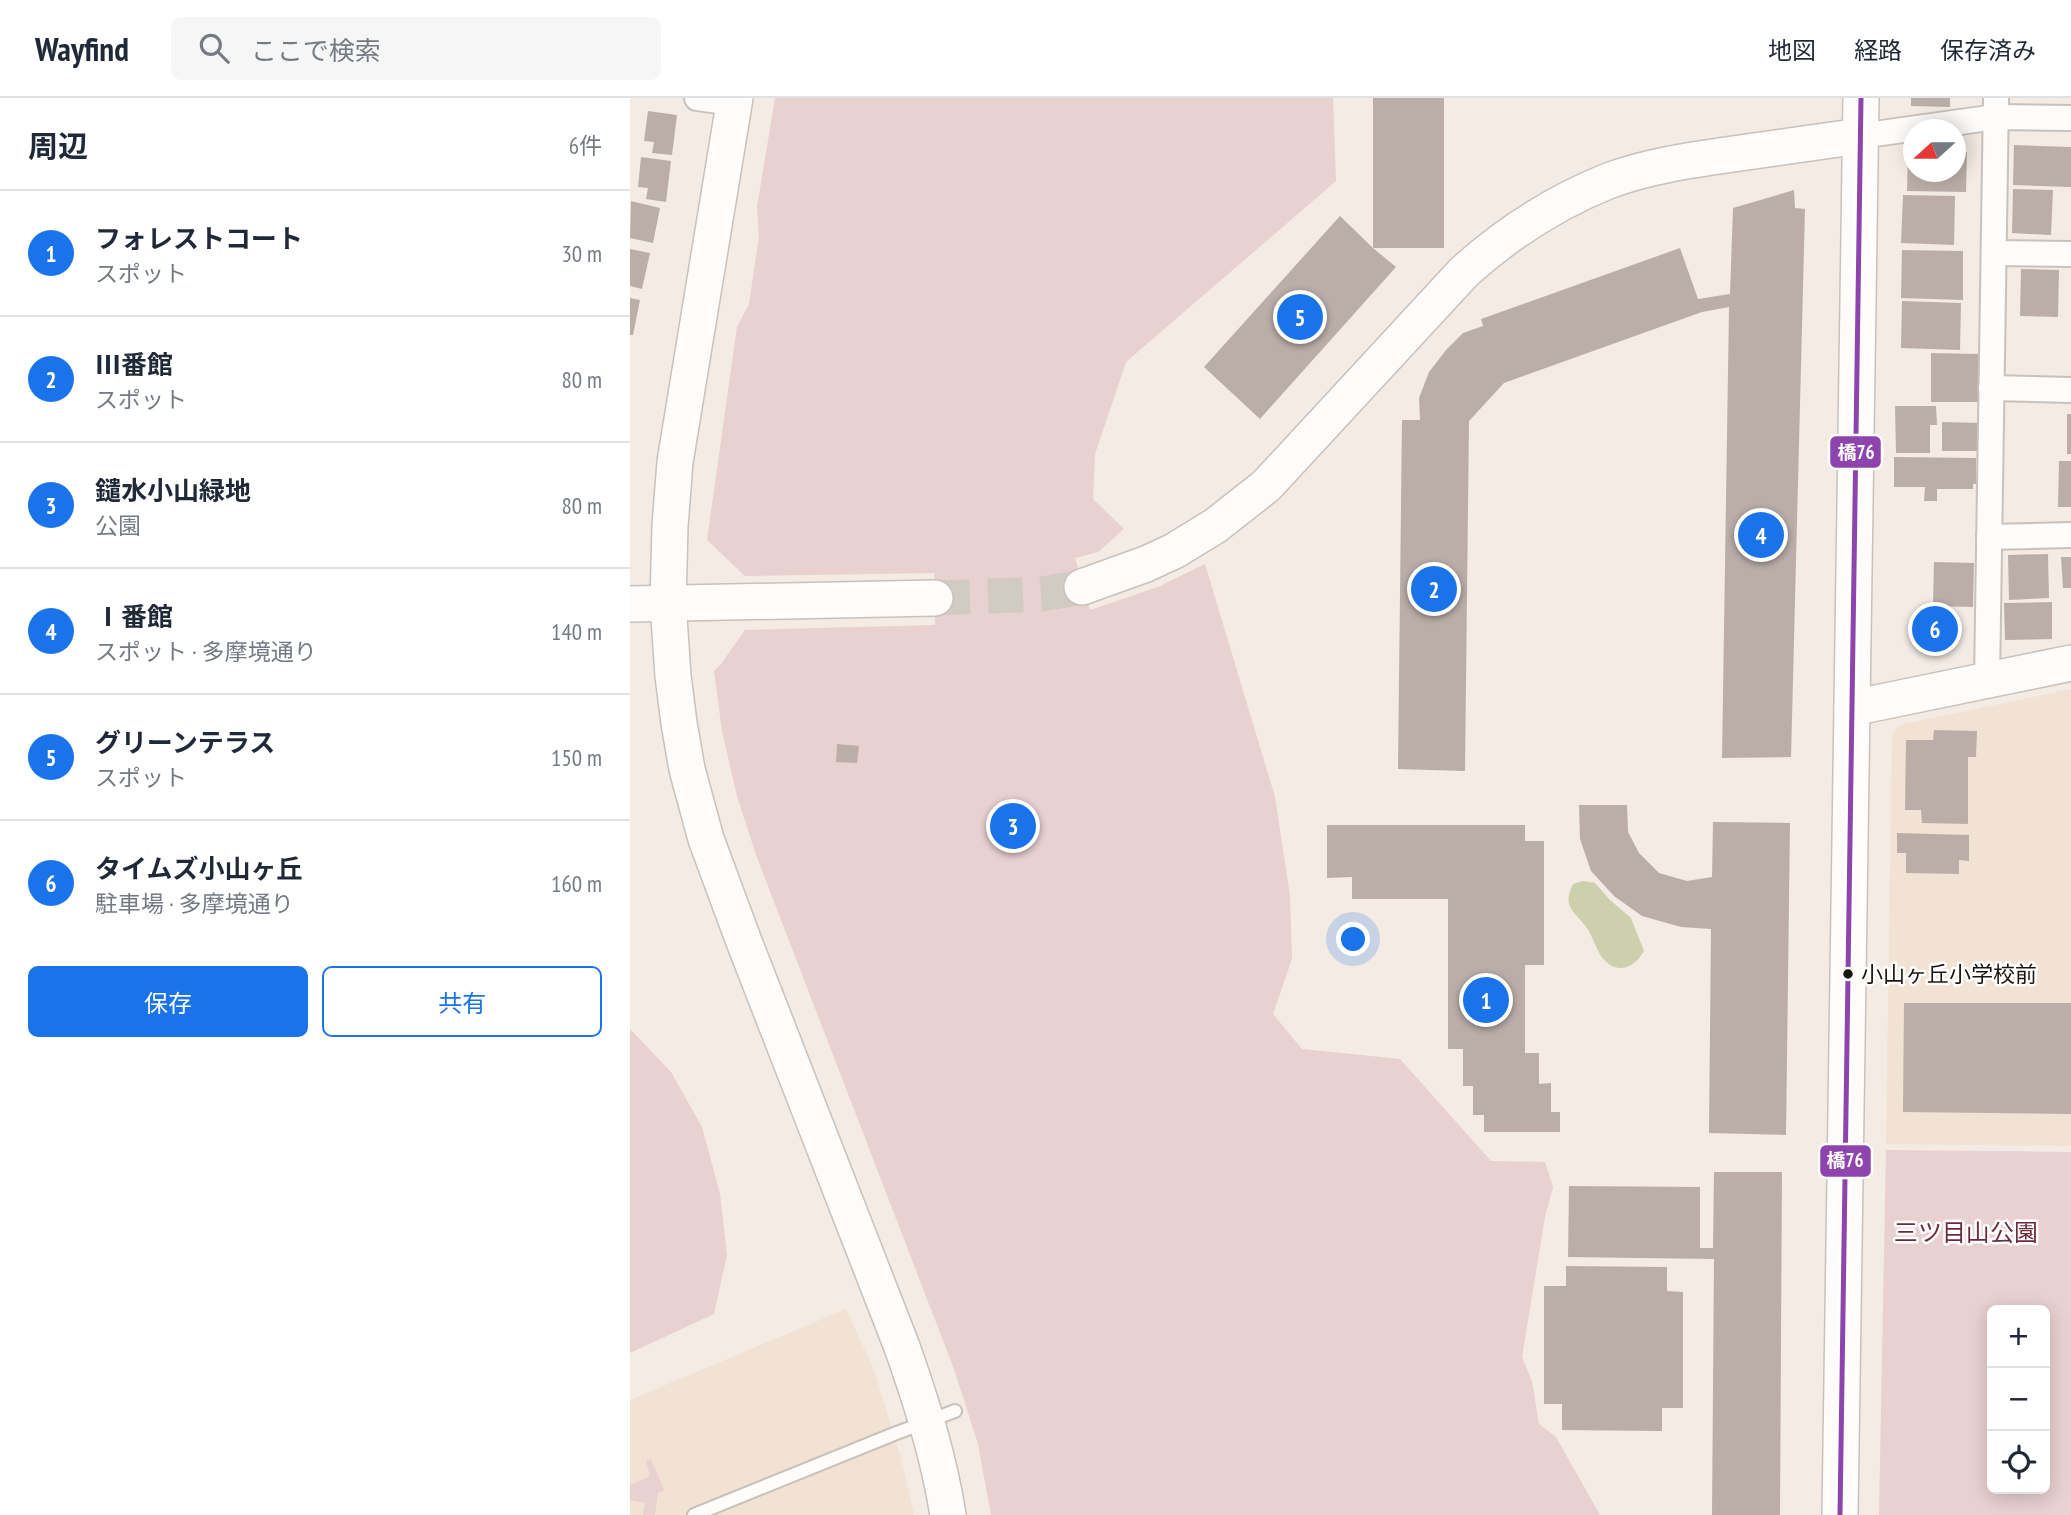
<!DOCTYPE html>
<html lang="ja">
<head>
<meta charset="utf-8">
<style>
	body { margin:0; font-family:"PT Sans Narrow","Noto Sans JP",sans-serif; background:#f6f6f7; color:#1f2937 }
	.controls { position:absolute; right:21px; bottom:21px; display:grid; overflow:hidden; border-radius:10px; box-shadow:0 4px 18px #0003 }
	.controls button { width:63px; height:63px; display:grid; place-items:center; padding:0; border:0; border-bottom:2px solid #e0e1e3; background:#fff; color:#1f2937; font:35px sans-serif }
	.compass { position:absolute; left:1273px; top:21px; width:63px; height:63px; border-radius:50%; background:#fff; box-shadow:0 4px 18px #0003; rotate:249deg }
	.you { position:absolute; left:724px; top:842px; width:24px; height:24px; margin:-18px; border:5px solid #fff; border-radius:50%; background:#1a73e8; box-shadow:0 0 0 10px #1a73e833 }
	.badge { display:grid; place-items:center; width:46px; height:46px; border-radius:50%; background:#1a73e8; color:#fff; font-size:23px; font-weight:700 }
	.pin { position:absolute; translate:-50% -50%; border:4px solid #fff; box-shadow:0 2px 7px #0006 }
	.list { margin:0; padding:0; list-style:none }
	h2 { display:flex; justify-content:space-between; align-items:center; height:91px; margin:0; padding:0 28px; font-size:30px }
	h2 small { font-size:23px; font-weight:400; color:#747a83 }
	.list li { display:grid; grid-template-columns:46px 1fr auto; gap:21px; align-items:center; box-sizing:border-box; height:126px; padding:0 28px; border-top:2px solid #e0e1e3 }
	.list b { display:block; font-size:26px; white-space:nowrap }
	.list p { margin:0; font-size:23px; white-space:nowrap; color:#747a83 }
	.list em { font-size:23px; font-style:normal; color:#747a83 }
	.actions { display:flex; gap:14px; padding:21px 28px }
	.actions a { flex:1; padding:16px 0; border:2px solid #1a73e8; border-radius:10px; text-align:center; font-size:24px; color:#1a73e8 }
	.actions .main { background:#1a73e8; color:#fff }
	.icon { flex:none; width:38px; height:38px; fill:none; stroke:currentColor; stroke-width:2; stroke-linecap:round; stroke-linejoin:round }
	.map { position:relative; flex:none; width:1441px; height:1417px; overflow:hidden }
	header { display:flex; align-items:center; gap:42px; box-sizing:border-box; height:98px; padding:0 35px; background:#fff; border-bottom:2px solid #e0e1e3 }
	header strong { font-size:33px }
	nav { display:flex; gap:38px; margin-inline-start:auto; font-size:24px }
	.search { width:490px; height:63px; background:#f6f6f7; display:flex; align-items:center; gap:18px; box-sizing:border-box; padding:0 24px; border-radius:10px; color:#747a83; font-size:26px }
	main { display:flex }
	aside { flex:1; background:#fff }
	.map>svg:first-child { display:block }
</style>
</head>
<body>
<header>
<strong>Wayfind</strong>
<div class="search"><svg class="icon" aria-label="search" viewBox="0 0 24 24"><circle cx="10" cy="10" r="6"/><path d="M15 15l6 6"/></svg>ここで検索</div>
<nav><a>地図</a><a>経路</a><a>保存済み</a></nav>
</header>
<main>
<aside>
<h2>周辺<small>6件</small></h2>
<ul class="list">
<li><span class="badge">1</span><div><b>フォレストコート</b><p>スポット</p></div><em>30 m</em></li>
<li><span class="badge">2</span><div><b>Ⅲ番館</b><p>スポット</p></div><em>80 m</em></li>
<li><span class="badge">3</span><div><b>鑓水小山緑地</b><p>公園</p></div><em>80 m</em></li>
<li><span class="badge">4</span><div><b>Ⅰ番館</b><p>スポット · 多摩境通り</p></div><em>140 m</em></li>
<li><span class="badge">5</span><div><b>グリーンテラス</b><p>スポット</p></div><em>150 m</em></li>
<li><span class="badge">6</span><div><b>タイムズ小山ヶ丘</b><p>駐車場 · 多摩境通り</p></div><em>160 m</em></li>
</ul>
<div class="actions"><a class="main">保存</a><a>共有</a></div>
</aside>
<div class="map">
<svg width="1441" height="1417" viewBox="0 0 1441 1417">
	<rect width="100%" height="100%" fill="#f3ebe4"/>
	<!-- built -->
	<g fill="#f1e2d4">
		<polygon points="1441,591 1441,1048 1256,1046 1262,636 1269,627"/>
		<polygon points="216,1211 244,1272 271,1360 284,1417 0,1417 0,1302"/>
	</g>
	<!-- green -->
	<g fill="#e9d0d1" fill-rule="evenodd">
		<polygon points="145,0 703,0 706,83 496,264 465,356 463,401 494,431 468,454 445,460 460,512 528,489 575,466 645,699 660,798 662,861 643,916 672,951 770,961 861,1063 915,1064 923,1089 915,1119 892,1259 902,1283 909,1326 926,1339 970,1417 361,1417 348,1346 324,1271 126,757 107,698 92,633 84,573 91,566 115,532 305,527 304,475 115,478 77,442 107,229 119,206 129,139 127,109"/>
		<polygon points="0,931 41,974 72,1029 90,1096 97,1157 84,1216 0,1255"/>
		<path d="M1256 1052 1441 1054V1417H1249ZM1415 1212V1391H1362V1212Z"/>
		<polygon points="21,1361 34,1392 28,1395 25,1417 13,1417 15,1405 0,1402 0,1387 20,1378 16,1363"/>
	</g>
	<!-- water -->
	<path fill="#ccd0ad" d="M953 783 965 785 980 802 1001 820 1014 853C1003 872 985 877 971 858 966 850 963 841 959 833 949 816 930 811 943 786Z"/>
	<!-- building -->
	<g fill="#bbaea9">
		<polygon points="743,0 814,0 814,150 743,150 766,169 630,321 574,269 710,118 743,150"/>
		<polygon points="1281,0 1320,0 1320,9 1281,8"/>
		<polygon points="18,13 47,17 42,57 22,55 24,44 14,43"/>
		<polygon points="1384,47 1441,49 1441,89 1383,87"/>
		<polygon points="1278,53 1283,53 1283,74 1325,74 1325,54 1337,54 1336,94 1277,93"/>
		<polygon points="11,59 41,63 36,104 16,101 18,90 8,89"/>
		<polygon points="1383,91 1423,92 1421,137 1382,135"/>
		<polygon points="1164,92 1165,110 1175,111 1161,659 1092,660 1099,209 1072,214 874,285 839,323 835,673 768,671 772,322 790,322 789,300 799,274 816,252 833,235 853,228 851,221 1050,150 1068,201 1100,196 1103,110"/>
		<polygon points="1273,97 1325,98 1324,147 1271,145"/>
		<polygon points="1,103 30,110 23,145 0,140"/>
		<polygon points="0,151 20,155 12,191 0,188"/>
		<polygon points="1272,152 1333,153 1333,202 1271,200"/>
		<polygon points="1391,171 1429,172 1428,219 1390,218"/>
		<polygon points="0,200 10,202 3,237 0,237"/>
		<polygon points="1272,203 1331,205 1330,252 1271,250"/>
		<polygon points="1301,255 1349,256 1348,304 1301,304"/>
		<polygon points="1265,308 1306,308 1307,327 1300,327 1300,355 1266,355"/>
		<rect x="1437" y="316" width="4" height="40"/>
		<polygon points="1312,324 1351,325 1350,353 1312,353"/>
		<polygon points="1264,359 1346,360 1346,386 1343,386 1343,391 1307,391 1307,403 1294,403 1295,389 1264,389"/>
		<polygon points="1429,363 1441,363 1441,409 1428,409"/>
		<polygon points="1418,456 1419,500 1379,502 1378,457"/>
		<polygon points="1431,459 1441,459 1441,490 1433,490"/>
		<polygon points="1304,464 1344,465 1343,509 1303,508"/>
		<polygon points="1422,504 1422,541 1375,542 1374,505"/>
		<polygon points="1304,632 1347,633 1346,659 1338,659 1338,726 1292,725 1291,712 1275,712 1276,642 1303,642"/>
		<polygon points="207,646 229,648 227,665 206,664"/>
		<polygon points="949,707 997,707 998,734 1009,755 1029,775 1057,783 1082,779 1083,724 1160,725 1156,1037 1079,1035 1081,831 1051,829 1012,818 984,798 961,773 950,741"/>
		<polygon points="697,727 895,727 895,743 914,743 914,867 895,867 895,955 909,955 909,986 921,985 921,1014 930,1014 930,1034 854,1034 854,1017 843,1017 843,988 833,988 833,951 818,951 818,801 722,801 722,779 697,780"/>
		<polygon points="1267,735 1339,737 1339,763 1329,762 1329,776 1276,775 1276,755 1267,755"/>
		<polygon points="1274,905 1441,905 1441,1016 1273,1014"/>
		<polygon points="1084,1074 1152,1074 1150,1417 1082,1417 1084,1161 938,1159 939,1088 1070,1089 1070,1150 1083,1150"/>
		<polygon points="936,1168 1037,1169 1037,1193 1053,1194 1053,1310 1032,1310 1032,1333 932,1332 932,1306 914,1306 914,1188 936,1188"/>
	</g>
	<g fill="none" stroke-linecap="round" stroke-linejoin="round">
		<!-- secondary-tunnel -->
		<polyline stroke="#d2cbc4" stroke-width="35" stroke-dasharray="35 18" stroke-linecap="butt" points="305,500 412,496 452,489"/>
		<!-- lane casing -->
		<g stroke="#c8c1bc" stroke-width="16">
			<polyline id="lane" points="64,1417 264,1336 325,1313"/>
		</g>
		<!-- street casing -->
		<g stroke="#c8c1bc" stroke-width="28">
			<g id="street">
				<polyline points="67,0 104,5"/>
				<polyline points="1230,38 1366,19 1441,20"/>
				<polyline points="1364,155 1441,156"/>
				<polyline points="1361,290 1441,292"/>
				<polyline points="1359,439 1441,437"/>
				<polyline points="1357,582 1366,0"/>
			</g>
		</g>
		<!-- secondary casing -->
		<g stroke="#c8c1bc" stroke-width="38">
			<g id="secondary">
				<path d="M105 0 45 364 40 428 38 505 43 578 49 625 57 671 76 741 113 841 272 1249C291 1303 309 1359 318 1417"/>
				<path d="M452 489 516 466 544 453 585 428 636 388 834 174C877 135 924 105 978 83 1018 68 1061 62 1103 56 1145 50 1188 44 1230 38"/>
				<polyline points="0,506 305,500"/>
				<polyline points="1222,610 1441,565"/>
				<polyline points="1210,1417 1231,0"/>
			</g>
		</g>
		<!-- lane -->
		<use href="#lane" stroke="#fdfcfb" stroke-width="12"/>
		<!-- street -->
		<use href="#street" stroke="#fdfcfb" stroke-width="24"/>
		<!-- secondary -->
		<use href="#secondary" stroke="#fdfcfb" stroke-width="35"/>
		<!-- bus-1 casing -->
		<g stroke="#fff" stroke-width="10">
			<polyline id="bus-1" points="1210,1417 1231,0"/>
		</g>
		<!-- bus-1 -->
		<use href="#bus-1" stroke="#8e44ad" stroke-width="5"/>
	</g>
	<!-- markers -->
	<circle fill="#1a1510" stroke="#fff" stroke-width="2.5" cx="1218" cy="876" r="6"/>
	<g text-anchor="middle" stroke-width="5" stroke-linejoin="round" paint-order="stroke">
		<!-- bus labels -->
		<g font-size="22" fill="#1a1510" stroke="#fff" text-anchor="start">
			<text x="1231" y="884">小山ヶ丘小学校前</text>
		</g>
		<!-- park labels -->
		<g font-size="24" fill="#6c2b3c" stroke="#fff">
			<text x="1336" y="1143">三ツ目山公園</text>
		</g>
	</g>
	<g stroke="#fff" stroke-width="2.5">
		<rect x="1199" y="337" width="53" height="34" rx="7" fill="#8e44ad"/>
		<rect x="1189" y="1046" width="53" height="34" rx="7" fill="#8e44ad"/>
	</g>
	<g font-size="19" text-anchor="middle" font-weight="bold" fill="#fff">
		<text x="1226" y="361">橋76</text>
		<text x="1215" y="1069">橋76</text>
	</g>
</svg>
<div class="controls">
<button>+</button>
<button>−</button>
<button><svg class="icon" aria-label="locate" viewBox="0 0 24 24"><circle cx="12" cy="12" r="6"/><path d="M12 2v4M12 18v4M2 12h4M18 12h4"/></svg></button>
</div>
<svg class="compass" viewBox="-18 -18 36 36"><path d="M0-13l5 13h-10z" fill="#e53935"/><path d="M0 13l5-13h-10z" fill="#747a83"/></svg>
<div class="you"></div>
<div class="pin badge" style="left:856px;top:902px">1</div>
<div class="pin badge" style="left:804px;top:491px">2</div>
<div class="pin badge" style="left:383px;top:728px">3</div>
<div class="pin badge" style="left:1131px;top:437px">4</div>
<div class="pin badge" style="left:670px;top:219px">5</div>
<div class="pin badge" style="left:1305px;top:531px">6</div>
</div>
</main>
</body>
</html>
